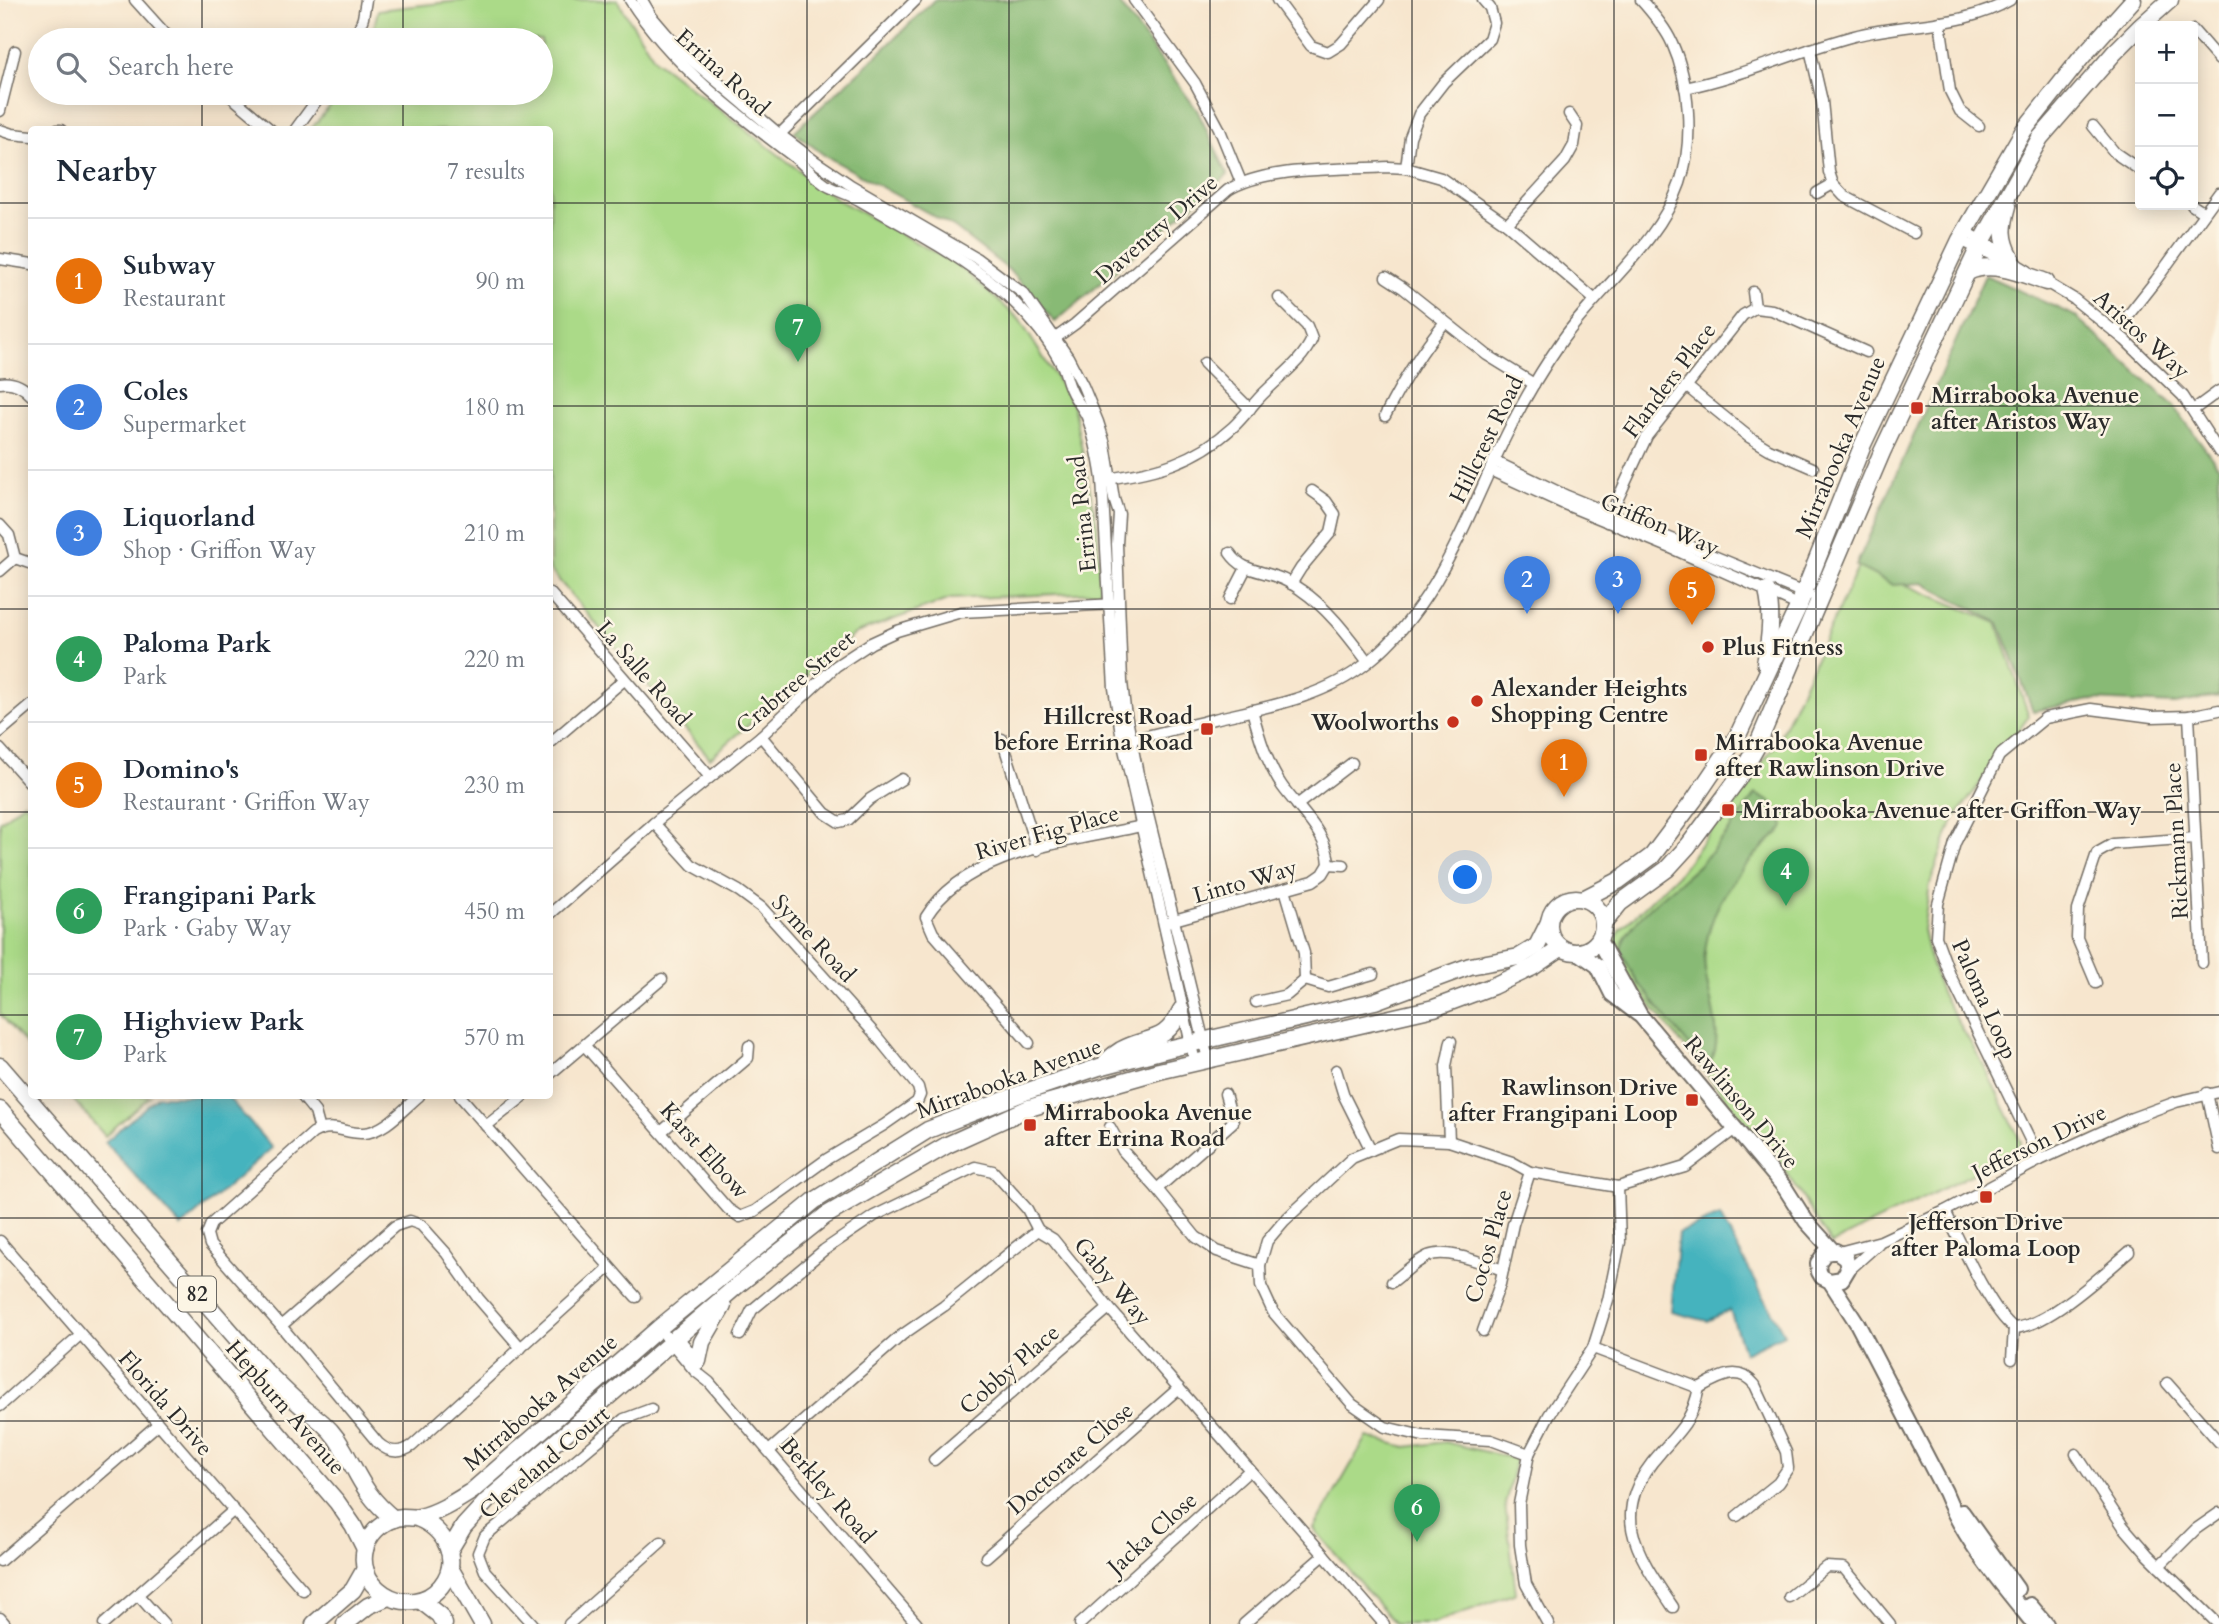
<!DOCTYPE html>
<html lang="en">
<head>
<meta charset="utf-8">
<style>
	body { margin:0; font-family:Cardo,serif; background:#f6f6f7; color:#1f2937 }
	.controls { position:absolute; right:21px; top:21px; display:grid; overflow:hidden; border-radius:7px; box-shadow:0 4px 18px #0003 }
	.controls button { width:63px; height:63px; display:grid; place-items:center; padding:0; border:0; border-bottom:2px solid #e0e1e3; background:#fff; color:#1f2937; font:35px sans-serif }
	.you { position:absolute; left:1466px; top:878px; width:24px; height:24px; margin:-18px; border:5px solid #fff; border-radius:50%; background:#1a73e8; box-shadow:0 0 0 10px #1a73e833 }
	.badge { display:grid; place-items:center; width:46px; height:46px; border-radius:50%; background:#c8321e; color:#fff; font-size:23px; font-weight:700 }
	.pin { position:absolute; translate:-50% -58px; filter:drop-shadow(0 2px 4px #0008) }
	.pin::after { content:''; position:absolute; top:37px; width:24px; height:21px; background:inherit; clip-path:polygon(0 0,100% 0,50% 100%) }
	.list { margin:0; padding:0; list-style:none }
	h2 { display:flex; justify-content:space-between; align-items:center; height:91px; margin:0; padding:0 28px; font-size:30px }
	h2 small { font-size:23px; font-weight:400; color:#747a83 }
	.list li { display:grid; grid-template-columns:46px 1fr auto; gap:21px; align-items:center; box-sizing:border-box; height:126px; padding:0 28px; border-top:2px solid #e0e1e3 }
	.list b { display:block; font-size:26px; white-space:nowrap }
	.list p { margin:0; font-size:23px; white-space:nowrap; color:#747a83 }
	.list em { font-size:23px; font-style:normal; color:#747a83 }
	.icon { flex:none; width:38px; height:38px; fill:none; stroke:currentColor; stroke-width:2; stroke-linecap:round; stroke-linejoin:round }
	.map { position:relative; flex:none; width:2219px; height:1624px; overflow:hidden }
	.search { position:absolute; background:#fff; box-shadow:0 4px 18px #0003; left:28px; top:28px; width:525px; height:77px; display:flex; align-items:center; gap:18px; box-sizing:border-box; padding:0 24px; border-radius:38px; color:#747a83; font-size:26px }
	.panel { position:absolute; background:#fff; box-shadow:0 4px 18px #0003; left:28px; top:126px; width:525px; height:973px; border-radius:7px }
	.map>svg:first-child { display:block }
</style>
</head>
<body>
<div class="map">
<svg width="2219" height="1624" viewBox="0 0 2219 1624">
	<rect width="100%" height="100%" fill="#fcf5e5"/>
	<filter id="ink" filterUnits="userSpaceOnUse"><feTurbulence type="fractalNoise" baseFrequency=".0143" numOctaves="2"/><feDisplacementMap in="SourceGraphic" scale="14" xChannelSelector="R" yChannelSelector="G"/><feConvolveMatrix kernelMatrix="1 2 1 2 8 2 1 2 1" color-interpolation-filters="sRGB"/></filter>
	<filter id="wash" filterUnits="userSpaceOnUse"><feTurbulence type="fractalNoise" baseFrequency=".00686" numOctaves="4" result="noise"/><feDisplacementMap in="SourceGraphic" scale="28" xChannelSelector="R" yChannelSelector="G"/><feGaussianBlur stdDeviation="1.57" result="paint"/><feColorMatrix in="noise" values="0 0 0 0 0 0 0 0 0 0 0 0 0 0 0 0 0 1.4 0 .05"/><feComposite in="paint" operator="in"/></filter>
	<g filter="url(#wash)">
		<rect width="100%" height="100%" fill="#f7e6ce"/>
		<!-- green -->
		<g fill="#abda88" stroke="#6b825a" stroke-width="2">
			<polygon points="468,0 617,0 656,61 838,200 958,265 1019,319 1073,405 1097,525 1100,592 950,599 856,633 710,758 550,570 550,130 310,130 331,105 339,93 541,93 541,40 371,40 378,10"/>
			<polygon points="1859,565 1997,623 2029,716 1952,822 1930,884 1923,930 1928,953 1941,993 1982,1062 2021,1142 2013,1154 1831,1244 1791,1179 1608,952 1621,929 1678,874 1777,743"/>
			<polygon points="24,802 32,811 31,1051 0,1014 0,822"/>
			<polygon points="70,1096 150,1096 105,1136"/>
			<polygon points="1367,1437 1406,1447 1445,1442 1516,1459 1505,1504 1516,1593 1432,1624 1395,1624 1314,1529"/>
		</g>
		<!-- forest -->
		<g fill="#88ba74" stroke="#5a7250" stroke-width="2">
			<polygon points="934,0 1117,0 1197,110 1228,175 1055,322 1009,270 955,228 824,155 794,132 886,47"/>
			<polygon points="1985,275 2075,316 2174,406 2219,467 2219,696 2175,704 2091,700 2033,711 1999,623 1923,583 1893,585 1856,566"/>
			<path d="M1755 794 1771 802 1784 825 1783 829C1745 862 1711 899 1705 952 1700 984 1729 1034 1710 1062L1703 1063 1638 983 1620 950C1629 916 1676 888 1701 863 1722 841 1739 819 1755 794Z"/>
		</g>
		<!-- water -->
		<g fill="#44b3be" stroke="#386f74" stroke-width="2">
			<polygon points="158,1096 227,1096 272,1148 181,1227 105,1142"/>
			<polygon points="1720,1216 1784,1334 1744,1353 1730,1310 1707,1321 1671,1312 1678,1233"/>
		</g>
	</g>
	<g filter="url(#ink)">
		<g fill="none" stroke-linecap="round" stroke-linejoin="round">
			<!-- street casing -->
			<g stroke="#726c64" stroke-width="13">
				<g id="street">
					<polyline points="135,0 171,40"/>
					<path d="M630 0C671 64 734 112 794 157 805 165 814 177 826 185 836 191 849 194 859 200 935 244 1020 284 1062 365 1066 373 1067 382 1071 390 1075 400 1083 407 1087 417 1095 437 1099 459 1102 479L1114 688 1122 740 1195 1062"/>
					<polyline points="642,0 652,17 681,51 779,134 816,162 849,184 976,258 1024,294 1068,357 1083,386 1098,422 1105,444 1114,499 1119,514 1117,544 1122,682 1125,709 1138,774 1208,1059"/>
					<polyline points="1134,0 1195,83 1219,128 1241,182"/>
					<polyline points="1277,0 1311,46 1328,52 1341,44 1379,0"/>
					<polyline points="1940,22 1950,91 1960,111 1979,126"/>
					<polyline points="2193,30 2219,60"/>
					<polyline points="355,40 363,18 366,0"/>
					<polyline points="1810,49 1822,101 1829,172 1833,184 1844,196 1914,233"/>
					<path d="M1685 88C1743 76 1797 51 1854 36 1906 22 1963 28 2010 0"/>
					<polyline points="227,93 271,130"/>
					<polyline points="0,111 15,51"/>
					<polyline points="2093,126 2115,153 2140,170"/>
					<polyline points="0,130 12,134 32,136"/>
					<polyline points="57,130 61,130"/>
					<polyline points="295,130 322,93"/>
					<polyline points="776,138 916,0"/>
					<polyline points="1406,168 1410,137 1419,114 1444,82 1489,39 1494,23 1490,8 1483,0"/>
					<polyline points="1817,193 1833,184"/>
					<polyline points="2192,205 2204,213"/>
					<polyline points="1507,224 1565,161 1574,145 1577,126 1569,114"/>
					<polyline points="1965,231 2011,257 2018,265 2028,271"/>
					<polyline points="1960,240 2011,264"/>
					<polyline points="0,259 32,264"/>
					<polyline points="1386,277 1403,288 1487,355 1534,384"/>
					<polyline points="2044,281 2074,299 2125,340 2183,396 2219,452"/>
					<polyline points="1753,292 1755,308"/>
					<polyline points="2115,332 2156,280 2219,193"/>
					<path d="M1050 342 1075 324 1228 190C1267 166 1343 170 1389 167L1406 168 1441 178 1507 224 1594 299"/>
					<polyline points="1204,363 1250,409"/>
					<path d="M0 383C13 381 23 386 32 396"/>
					<polyline points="1686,386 1749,437 1769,449 1813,468"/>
					<polyline points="2193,410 2219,391"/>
					<path d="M1385 416C1402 382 1421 351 1445 322"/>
					<polyline points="1494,461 1567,496 1809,595"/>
					<polyline points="1490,470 1564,504 1671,548 1802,607"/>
					<path d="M1106 479C1156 472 1195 462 1233 427 1245 416 1254 402 1266 391 1282 375 1303 360 1312 339L1307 326 1279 298"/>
					<polyline points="1607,522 1647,436 1743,315 1755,308 1772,310 1866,352"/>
					<polyline points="0,525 9,535 15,558 32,564"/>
					<path d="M1230 553C1242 571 1259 570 1277 577 1286 580 1294 585 1301 590 1328 608 1349 637 1368 662"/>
					<polyline points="0,571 15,558"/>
					<polyline points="1291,584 1301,568 1331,532 1335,514 1326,501 1312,491"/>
					<polyline points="550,593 710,777"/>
					<polyline points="1230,599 1246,568"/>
					<polyline points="2189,716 2202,963"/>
					<polyline points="0,732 32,705"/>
					<polyline points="761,736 825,813 839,822 848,820 870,799 902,779"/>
					<polyline points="1002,739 1037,850"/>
					<path d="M1126 740C1156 735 1185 726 1214 719 1267 707 1323 698 1367 663 1436 608 1465 522 1502 444 1519 408 1540 372 1563 339 1600 287 1658 245 1680 183 1694 142 1690 83 1672 43 1665 27 1652 13 1641 0"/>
					<polyline points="550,743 624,680"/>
					<polyline points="0,749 32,785"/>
					<polyline points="1297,805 1352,763"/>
					<polyline points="1329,864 1344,865"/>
					<polyline points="1285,889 1304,953 1305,980"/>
					<polyline points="550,914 654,823 761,736 836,666 871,643 897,631 961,612 1116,604"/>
					<path d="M1167 922 1313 881 1323 874 1329 864C1328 834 1299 810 1282 786 1267 764 1259 736 1252 710"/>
					<polyline points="2096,983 2077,938 2078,910 2097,853 2113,844 2195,838"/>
					<polyline points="1256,1002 1287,995 1305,980 1328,987 1373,974"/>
					<path d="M1029 1043 933 933 926 917C968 848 1075 842 1146 825"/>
					<polyline points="585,1046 728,1209 740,1217 755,1211 827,1159 884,1125 917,1102 920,1095 918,1087 874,1033 762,908 739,891 692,865 654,823"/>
					<polyline points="1336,1070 1344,1096 1371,1150"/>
					<polyline points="550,1074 662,979"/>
					<polyline points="2207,1093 2219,1149"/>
					<polyline points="302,1096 315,1112 320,1130"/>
					<polyline points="460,1096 636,1297"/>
					<polyline points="486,1126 524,1096"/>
					<polyline points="1110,1127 1123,1151 1157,1189 1196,1237 1217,1251 1260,1265"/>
					<polyline points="661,1132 748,1058 749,1046"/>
					<polyline points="1449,1141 1446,1066 1451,1041"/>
					<polyline points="2040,1160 1950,975 1936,937 1938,904 1955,843 1999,756 2045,718 2091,709 2152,717 2189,716 2219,710"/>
					<polyline points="1157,1189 1233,1122 1225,1094"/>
					<path d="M1945 1211C1959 1239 1990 1311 2014 1328L2012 1359"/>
					<polyline points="0,1241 303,1590"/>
					<polyline points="1839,1252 1881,1241 1945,1211 2040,1160 2132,1118 2176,1102 2219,1092"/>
					<polyline points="1847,1272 1878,1244"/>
					<path d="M1392 1282C1404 1273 1415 1262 1428 1256 1448 1248 1484 1264 1503 1270"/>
					<path d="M281 1326 210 1245 207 1234 211 1224 313 1133C334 1122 343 1134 363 1133 385 1132 403 1109 419 1096"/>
					<polyline points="659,1328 695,1371 709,1382 917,1624"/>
					<path d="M2014 1328C2048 1326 2103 1274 2129 1252"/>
					<polyline points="1483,1331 1500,1284 1513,1224 1530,1172"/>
					<polyline points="675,1334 699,1363"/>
					<polyline points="740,1335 752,1310 824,1250 874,1216 975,1167 993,1171 1027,1209 1038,1230"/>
					<path d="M521 1348 478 1298 447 1254 421 1225 410 1221 395 1226 281 1326 378 1443C389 1453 400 1454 412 1446L609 1268"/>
					<path d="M1593 1348 1699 1388C1717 1378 1738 1364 1755 1385L1786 1452 1788 1468 1778 1483 1737 1516"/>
					<polyline points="2167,1383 2219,1442"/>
					<polyline points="0,1406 80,1335"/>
					<polyline points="769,1451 902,1335 944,1306 1038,1230 1053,1239 1109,1308 1384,1624"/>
					<polyline points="1529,1454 1491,1440 1423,1436 1385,1427 1352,1404 1273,1312 1261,1286 1260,1265 1267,1241 1284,1221 1352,1158 1398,1139 1449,1141 1512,1162 1530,1172 1618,1187 1685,1167 1735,1129"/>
					<polyline points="2076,1454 2123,1526 2148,1555 2218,1624"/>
					<polyline points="934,1460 1109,1308"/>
					<polyline points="986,1557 1179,1388"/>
					<polyline points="0,1561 158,1424"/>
					<polyline points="2159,1566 2196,1529 2219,1513"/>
					<polyline points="138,1595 164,1624"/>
					<polyline points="1789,1597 1826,1567 1844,1568 1890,1624"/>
					<path d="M1673 1607C1635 1551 1607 1511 1661 1452 1682 1428 1692 1420 1699 1388"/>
					<polyline points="0,1618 5,1624"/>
					<polyline points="104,1624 234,1510"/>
					<polyline points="533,1624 485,1571 478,1553 485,1536 624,1419 651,1409"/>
					<polyline points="569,1624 661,1542"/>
					<polyline points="1080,1624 1250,1470"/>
					<polyline points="1244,1624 1324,1555"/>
					<polyline points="1548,1624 1526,1584 1520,1545 1519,1504 1529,1454 1549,1415 1593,1348 1608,1300 1620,1242 1618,1187"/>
				</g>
			</g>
			<!-- secondary casing -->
			<g stroke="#726c64" stroke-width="18">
				<g id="secondary">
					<polyline points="1599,940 1640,1015 1785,1188 1806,1221 1833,1251"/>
					<polyline points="1578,952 1598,966 1612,994 1638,1014"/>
					<path d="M1830 1281 1842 1279 1848 1269 1846 1258 1836 1251 1825 1253 1818 1263 1819 1272 1822 1277 1830 1281 1857 1323 1945 1492C1965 1542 2000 1582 2034 1624"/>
					<polyline points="1962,1512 2017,1589"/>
					<polyline points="2030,1605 2046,1624"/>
				</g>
			</g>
			<!-- primary casing -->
			<g stroke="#726c64" stroke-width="19">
				<g id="primary">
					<polyline points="2141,26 2170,0"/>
					<path d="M2008 206C2002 227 2001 238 2011 257"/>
					<path d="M1968 272C1992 260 2022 274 2046 282"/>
					<path d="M1765 663C1770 640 1773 614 1767 591"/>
					<circle cx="1576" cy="925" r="27"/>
					<polyline points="1583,899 1618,881 1652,856 1694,800 1738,735 1799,605 1863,444 1960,240 2024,130 2081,58 2133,0"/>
					<polyline points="1603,924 1620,903 1667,869 1688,846 1738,779 1757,746 1882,452 1978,249 2040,138 2114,53 2140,27"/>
					<path d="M1107 1061C1111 1057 1116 1053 1121 1050 1148 1035 1165 1045 1181 1010"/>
					<path d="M0 1066 265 1371C278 1384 291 1397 305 1409 317 1418 328 1426 337 1439 358 1471 361 1493 394 1519"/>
					<polyline points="0,1110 337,1502 353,1525 365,1549"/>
					<polyline points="698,1361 702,1342 723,1306"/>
					<path d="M417 1518C445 1529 462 1560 441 1586 410 1624 345 1585 369 1539 376 1527 389 1518 403 1517 409 1517 414 1518 419 1517 438 1513 456 1501 472 1491L659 1328 814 1201 928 1130 1025 1092 1099 1067 1172 1048 1375 1001 1470 966 1519 957 1537 946 1549 922"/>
					<polyline points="449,1551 464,1526 487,1501 739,1284 825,1216 947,1145 1029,1108 1159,1071 1434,1008 1493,986 1533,967 1561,948"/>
					<polyline points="450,1568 482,1624"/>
					<polyline points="421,1601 439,1615 444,1624"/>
					<polyline points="314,1624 353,1590 365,1569"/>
					<polyline points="345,1624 368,1606 386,1598"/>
				</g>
			</g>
			<!-- street -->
			<use href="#street" stroke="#fff" stroke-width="10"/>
			<!-- secondary -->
			<use href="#secondary" stroke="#fff" stroke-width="14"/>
			<!-- primary -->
			<use href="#primary" stroke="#fff" stroke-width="16"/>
		</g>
	</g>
	<!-- grid -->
	<path fill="none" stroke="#2b2b2b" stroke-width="2" stroke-opacity="0.55" d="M202 0V40M403 0V40M605 0V1624M807 0V1624M1009 0V1624M1210 0V1624M1412 0V1624M1614 0V1624M1816 0V1624M2017 0V1624M202 93V130M403 93V130M0 203H32M550 203H2140M2193 203H2219M0 406H32M550 406H2219M0 609H32M550 609H2219M0 812H32M550 812H2219M0 1015H32M550 1015H2219M202 1096V1624M403 1096V1624M0 1218H2219M0 1421H2219"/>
	<!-- markers -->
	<g fill="#c8321e" stroke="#fcf5e5" stroke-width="2.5">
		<rect x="1910" y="401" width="14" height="14" rx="3.5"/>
		<circle cx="1708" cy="647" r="7"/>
		<circle cx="1477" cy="701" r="7"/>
		<circle cx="1453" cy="722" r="7"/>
		<rect x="1200" y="722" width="14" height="14" rx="3.5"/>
		<rect x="1694" y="748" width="14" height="14" rx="3.5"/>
		<rect x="1721" y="803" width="14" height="14" rx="3.5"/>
		<rect x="1685" y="1093" width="14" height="14" rx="3.5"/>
		<rect x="1023" y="1118" width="14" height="14" rx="3.5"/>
		<rect x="1979" y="1190" width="14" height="14" rx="3.5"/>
	</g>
	<g text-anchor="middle" stroke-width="5" stroke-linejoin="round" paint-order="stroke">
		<!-- shield labels -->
		<rect fill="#fcf5e5" stroke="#6a6863" stroke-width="2" x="178" y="1276.5" width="38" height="35" rx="5"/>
		<g font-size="21" font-weight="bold" fill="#2b2b2b">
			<text x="197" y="1301">82</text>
		</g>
		<!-- street labels -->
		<g font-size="23" fill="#2b2b2b" stroke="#fcf5e5">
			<text transform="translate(723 72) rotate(42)" y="8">Errina Road</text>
			<text transform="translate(1156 229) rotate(-41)" y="8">Daventry Drive</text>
			<text transform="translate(2142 334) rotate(42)" y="8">Aristos Way</text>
			<text transform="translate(1669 380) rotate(-53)" y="8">Flanders Place</text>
			<text transform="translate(1486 439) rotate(-64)" y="8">Hillcrest Road</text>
			<text transform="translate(1840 447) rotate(-67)" y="8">Mirrabooka Avenue</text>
			<text transform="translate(1082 514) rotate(-96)" y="8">Errina Road</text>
			<text transform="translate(1660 524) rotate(23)" y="8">Griffon Way</text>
			<text transform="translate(644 673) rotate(49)" y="8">La Salle Road</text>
			<text transform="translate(795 682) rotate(-40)" y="8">Crabtree Street</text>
			<text transform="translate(1047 832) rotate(-16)" y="8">River Fig Place</text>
			<text transform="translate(2176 841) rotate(-93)" y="8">Rickmann Place</text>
			<text transform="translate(1245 881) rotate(-16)" y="8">Linto Way</text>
			<text transform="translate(814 938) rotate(47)" y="8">Syme Road</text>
			<text transform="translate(1985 999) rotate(66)" y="8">Paloma Loop</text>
			<text transform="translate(1009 1078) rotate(-20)" y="8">Mirrabooka Avenue</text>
			<text transform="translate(1742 1102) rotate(50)" y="8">Rawlinson Drive</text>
			<text transform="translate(2039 1142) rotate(-26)" y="8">Jefferson Drive</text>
			<text transform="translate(705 1150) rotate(48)" y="8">Karst Elbow</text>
			<text transform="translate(1488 1246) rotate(-74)" y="8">Cocos Place</text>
			<text transform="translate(1113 1281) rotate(50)" y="8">Gaby Way</text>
			<text transform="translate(1009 1369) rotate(-41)" y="8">Cobby Place</text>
			<text transform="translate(540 1402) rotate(-41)" y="8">Mirrabooka Avenue</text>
			<text transform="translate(166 1403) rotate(49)" y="8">Florida Drive</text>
			<text transform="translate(286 1407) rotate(49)" y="8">Hepburn Avenue</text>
			<text transform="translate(1070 1458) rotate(-41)" y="8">Doctorate Close</text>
			<text transform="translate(544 1462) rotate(-40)" y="8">Cleveland Court</text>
			<text transform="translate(828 1490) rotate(49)" y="8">Berkley Road</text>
			<text transform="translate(1152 1533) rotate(-42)" y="8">Jacka Close</text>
		</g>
		<!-- poi labels -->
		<g font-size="23" font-weight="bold" fill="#2b2b2b" stroke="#fcf5e5" text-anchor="start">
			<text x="1931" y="403">Mirrabooka Avenue<tspan x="1931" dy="26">after Aristos Way</tspan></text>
			<text x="1722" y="655">Plus Fitness</text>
			<text x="1491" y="696">Alexander Heights<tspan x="1491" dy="26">Shopping Centre</tspan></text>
			<text x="1193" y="724" text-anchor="end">Hillcrest Road<tspan x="1193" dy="26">before Errina Road</tspan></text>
			<text x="1439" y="730" text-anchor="end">Woolworths</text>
			<text x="1715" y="750">Mirrabooka Avenue<tspan x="1715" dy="26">after Rawlinson Drive</tspan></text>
			<text x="1742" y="818">Mirrabooka Avenue after Griffon Way</text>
			<text x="1678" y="1095" text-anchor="end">Rawlinson Drive<tspan x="1678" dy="26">after Frangipani Loop</tspan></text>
			<text x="1044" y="1120">Mirrabooka Avenue<tspan x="1044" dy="26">after Errina Road</tspan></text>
			<text x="1986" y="1230" text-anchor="middle">Jefferson Drive<tspan x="1986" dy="26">after Paloma Loop</tspan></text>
		</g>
	</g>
</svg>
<div class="controls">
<button>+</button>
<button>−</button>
<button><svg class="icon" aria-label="locate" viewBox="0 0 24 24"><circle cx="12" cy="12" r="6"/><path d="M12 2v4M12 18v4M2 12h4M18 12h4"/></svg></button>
</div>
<div class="you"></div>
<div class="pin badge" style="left:1564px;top:797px;background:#e8710a">1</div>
<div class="pin badge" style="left:1527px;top:614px;background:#3f7fe0">2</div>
<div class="pin badge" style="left:1618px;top:614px;background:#3f7fe0">3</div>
<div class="pin badge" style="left:1786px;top:906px;background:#2e9e5b">4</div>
<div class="pin badge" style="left:1692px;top:625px;background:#e8710a">5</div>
<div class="pin badge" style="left:1417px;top:1542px;background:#2e9e5b">6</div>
<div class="pin badge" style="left:798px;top:362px;background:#2e9e5b">7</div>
<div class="search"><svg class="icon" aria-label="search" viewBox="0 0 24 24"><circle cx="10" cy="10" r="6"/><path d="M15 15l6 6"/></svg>Search here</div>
<section class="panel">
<h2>Nearby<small>7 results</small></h2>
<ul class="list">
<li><span class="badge" style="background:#e8710a">1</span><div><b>Subway</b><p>Restaurant</p></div><em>90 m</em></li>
<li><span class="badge" style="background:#3f7fe0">2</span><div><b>Coles</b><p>Supermarket</p></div><em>180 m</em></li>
<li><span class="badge" style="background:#3f7fe0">3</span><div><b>Liquorland</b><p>Shop · Griffon Way</p></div><em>210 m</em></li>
<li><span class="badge" style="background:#2e9e5b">4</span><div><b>Paloma Park</b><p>Park</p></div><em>220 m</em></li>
<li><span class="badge" style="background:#e8710a">5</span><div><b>Domino's</b><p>Restaurant · Griffon Way</p></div><em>230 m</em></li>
<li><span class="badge" style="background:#2e9e5b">6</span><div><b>Frangipani Park</b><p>Park · Gaby Way</p></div><em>450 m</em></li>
<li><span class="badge" style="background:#2e9e5b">7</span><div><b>Highview Park</b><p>Park</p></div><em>570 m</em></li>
</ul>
</section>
</div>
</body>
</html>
